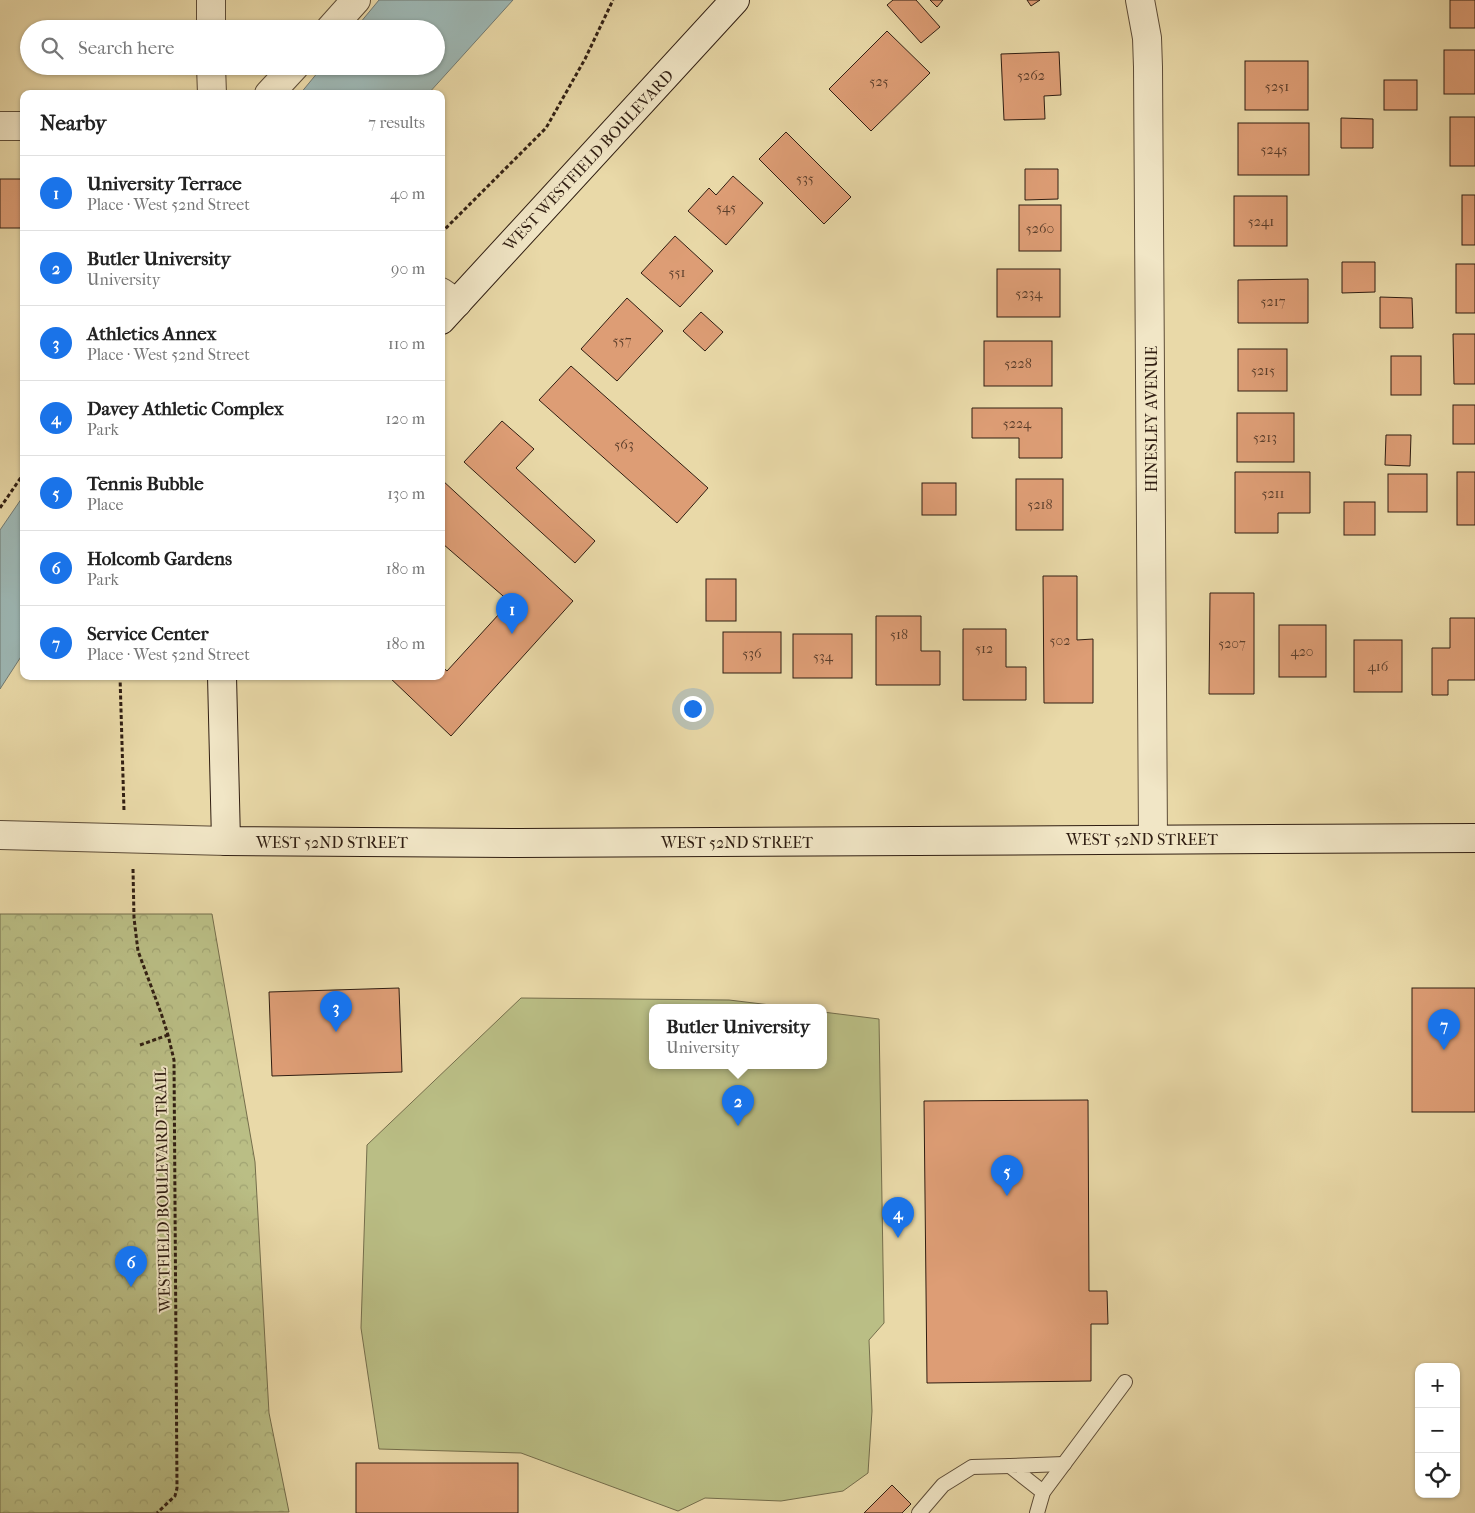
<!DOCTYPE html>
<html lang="en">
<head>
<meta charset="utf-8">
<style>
	body { margin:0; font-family:"IM FELL French Canon",serif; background:#f2f2f2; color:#222 }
	.controls { position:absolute; right:15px; bottom:15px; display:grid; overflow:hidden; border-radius:10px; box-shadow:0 1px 4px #0004 }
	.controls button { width:45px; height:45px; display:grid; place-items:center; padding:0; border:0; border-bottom:1px solid #e0e0e0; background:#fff; color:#222; font:25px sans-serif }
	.you { position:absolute; left:692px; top:708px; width:18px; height:18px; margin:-12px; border:4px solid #fff; border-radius:50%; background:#1a73e8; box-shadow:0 0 0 8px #1a73e833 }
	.badge { display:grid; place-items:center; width:32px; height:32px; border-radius:50%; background:#1a73e8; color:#fff; font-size:16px; font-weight:700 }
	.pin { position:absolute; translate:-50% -41px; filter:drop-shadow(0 1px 2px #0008) }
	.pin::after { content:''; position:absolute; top:26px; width:18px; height:15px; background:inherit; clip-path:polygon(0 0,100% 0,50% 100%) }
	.popup { position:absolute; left:649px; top:1004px; width:178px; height:65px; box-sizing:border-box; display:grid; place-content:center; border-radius:10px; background:#fff; filter:drop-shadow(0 1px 4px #0005); font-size:16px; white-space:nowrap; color:#767676 }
	.popup b { font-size:19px; color:#222 }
	.popup::after { content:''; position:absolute; left:50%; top:100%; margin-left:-10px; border:10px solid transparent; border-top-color:#fff }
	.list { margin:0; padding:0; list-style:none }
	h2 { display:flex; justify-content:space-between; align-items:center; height:65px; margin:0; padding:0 20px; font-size:21px }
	h2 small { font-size:16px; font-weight:400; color:#767676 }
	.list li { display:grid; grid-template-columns:32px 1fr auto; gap:15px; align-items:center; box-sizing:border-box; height:75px; padding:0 20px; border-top:1px solid #e0e0e0 }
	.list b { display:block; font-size:19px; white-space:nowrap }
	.list p { margin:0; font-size:16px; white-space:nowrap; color:#767676 }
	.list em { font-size:16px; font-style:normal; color:#767676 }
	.icon { flex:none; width:28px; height:28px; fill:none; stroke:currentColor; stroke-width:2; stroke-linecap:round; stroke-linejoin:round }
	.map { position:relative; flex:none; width:1475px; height:1513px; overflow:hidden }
	.search { position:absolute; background:#fff; box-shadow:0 1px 4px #0004; left:20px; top:20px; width:425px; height:55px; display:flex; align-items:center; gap:12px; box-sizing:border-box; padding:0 18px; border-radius:28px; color:#767676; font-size:19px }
	.panel { position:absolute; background:#fff; box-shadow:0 1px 4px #0004; left:20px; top:90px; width:425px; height:590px; border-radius:10px }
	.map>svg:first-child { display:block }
</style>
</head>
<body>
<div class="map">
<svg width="1475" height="1513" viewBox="0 0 1475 1513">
	<defs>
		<pattern id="park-crowns" width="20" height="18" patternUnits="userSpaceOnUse" patternTransform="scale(1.25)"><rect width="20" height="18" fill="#babe85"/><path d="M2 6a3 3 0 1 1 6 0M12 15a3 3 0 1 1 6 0" fill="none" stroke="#a0a372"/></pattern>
	</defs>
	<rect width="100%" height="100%" fill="#e9d9a8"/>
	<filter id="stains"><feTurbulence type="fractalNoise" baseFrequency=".004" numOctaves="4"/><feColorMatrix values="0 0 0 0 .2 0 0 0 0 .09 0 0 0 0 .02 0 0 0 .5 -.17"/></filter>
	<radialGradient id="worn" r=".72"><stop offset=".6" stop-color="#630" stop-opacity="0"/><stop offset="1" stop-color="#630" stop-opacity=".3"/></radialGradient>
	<!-- park -->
	<polygon fill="url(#park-crowns)" stroke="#756e4c" points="0,914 212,914 255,1162 269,1413 289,1512 0,1513"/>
	<!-- garden -->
	<polygon fill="#babe85" stroke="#756e4c" points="521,998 729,1000 787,1007 653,1007 653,1065 823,1065 823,1012 879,1019 884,1323 869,1340 872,1411 868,1473 843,1491 781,1501 705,1498 678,1511 521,1453 379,1449 361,1328 367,1145"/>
	<!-- water -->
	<g fill="#9db7b4" stroke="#717a73">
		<polygon points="379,0 513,0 428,94 300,94 323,66 436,66 436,29 355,29"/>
		<polygon points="24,495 24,652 0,689 0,530"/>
	</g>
	<!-- building -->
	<g fill="#dd9d75" stroke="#301e12">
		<polygon points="893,0 916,0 940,27 921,43 887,5"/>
		<polygon points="930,0 943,0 937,7"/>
		<polygon points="1027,0 1040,0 1031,6"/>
		<rect x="1450" y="0" width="25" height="28"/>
		<rect x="72" y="28" width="52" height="1"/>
		<polygon points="887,31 930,73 871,131 829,89"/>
		<rect x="1444" y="50" width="31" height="44"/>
		<polygon points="1059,52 1061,95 1044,96 1045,119 1004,120 1001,54"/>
		<rect x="1245" y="61" width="63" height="49"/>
		<rect x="72" y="66" width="52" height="8"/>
		<rect x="1384" y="80" width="33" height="30"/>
		<rect x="1450" y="117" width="25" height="49"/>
		<polygon points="1341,118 1373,119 1373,148 1341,148"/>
		<rect x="1238" y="123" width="71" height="52"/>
		<polygon points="786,132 851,197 824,224 759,159"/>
		<polygon points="1025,169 1058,169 1058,199 1025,200"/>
		<polygon points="733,176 763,203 726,245 688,211 709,188 716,195"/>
		<rect x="0" y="179" width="24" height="49"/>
		<rect x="1462" y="195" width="13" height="50"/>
		<rect x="1234" y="196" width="53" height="50"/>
		<rect x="1019" y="205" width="42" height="46"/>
		<polygon points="675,236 713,271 680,307 641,273"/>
		<polygon points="1342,262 1375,262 1375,292 1342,293"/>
		<rect x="1456" y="264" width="19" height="49"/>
		<rect x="997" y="269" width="63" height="48"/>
		<polygon points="1308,279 1308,323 1238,323 1238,280"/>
		<polygon points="1380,297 1412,298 1413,328 1380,328"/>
		<polygon points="627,298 663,331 617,381 581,349"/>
		<polygon points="701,312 723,332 705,351 683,331"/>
		<polygon points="1453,334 1475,334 1475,384 1454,384"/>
		<rect x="984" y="341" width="68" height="45"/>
		<rect x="1238" y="349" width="49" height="42"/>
		<rect x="1391" y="356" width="30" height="39"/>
		<polygon points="571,366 708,488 677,523 539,400"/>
		<rect x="1453" y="405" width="22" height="39"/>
		<polygon points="972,408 1062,408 1062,458 1019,458 1019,438 972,438"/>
		<rect x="1237" y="413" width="57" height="49"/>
		<polygon points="502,421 534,449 516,468 595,541 575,563 464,462"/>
		<polygon points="1386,435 1411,435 1410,466 1385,465"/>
		<polygon points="1235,472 1310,472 1310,513 1278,513 1278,533 1235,533"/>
		<rect x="1457" y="472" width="18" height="53"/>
		<rect x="1388" y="474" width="39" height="38"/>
		<rect x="1016" y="479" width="47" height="51"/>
		<polygon points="442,480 573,601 451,736 388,676 441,676 441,666 447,671 510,602 443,544 441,546"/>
		<rect x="922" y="483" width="34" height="32"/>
		<rect x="1344" y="502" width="31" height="33"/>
		<polygon points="1043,576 1077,576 1077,640 1093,639 1093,703 1044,703"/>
		<rect x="706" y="579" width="30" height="42"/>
		<polygon points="1210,593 1254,593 1254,694 1209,694"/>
		<polygon points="876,616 921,616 921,651 940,651 940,685 876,685"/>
		<polygon points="1450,618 1475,618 1475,680 1448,680 1448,695 1432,695 1432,648 1450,648"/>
		<rect x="1279" y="625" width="47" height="52"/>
		<polygon points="963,629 1006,629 1006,667 1026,667 1026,700 963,700"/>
		<rect x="723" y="632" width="58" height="41"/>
		<rect x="793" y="634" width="59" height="44"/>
		<rect x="1354" y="640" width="48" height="52"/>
		<polygon points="399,988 402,1072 272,1076 269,992"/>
		<rect x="1412" y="988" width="63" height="124"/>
		<polygon points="1088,1100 1089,1291 1107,1291 1108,1324 1091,1324 1091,1381 927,1383 924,1101"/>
		<rect x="356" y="1463" width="162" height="50"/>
		<polygon points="892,1485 911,1504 902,1513 864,1513"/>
	</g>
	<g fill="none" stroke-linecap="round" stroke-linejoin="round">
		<!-- lane casing -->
		<g stroke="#5e4d38" stroke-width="16">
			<g id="lane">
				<polyline points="1043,1492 1010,1466 1064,1464"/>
				<polyline points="919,1513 943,1485 972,1467 1010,1466"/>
				<polyline points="1037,1513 1043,1492 1125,1382"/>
			</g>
		</g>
		<!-- street casing -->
		<g stroke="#5e4d38" stroke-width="30">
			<g id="street">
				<polyline points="211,0 211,29"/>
				<polyline points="1140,0 1147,38 1148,67 1153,839"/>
				<polyline points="330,29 356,0"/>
				<polyline points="211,66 212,94"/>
				<polyline points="269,94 295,66"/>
				<polyline points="0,126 24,126"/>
				<polyline points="441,292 457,303"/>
				<polyline points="0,835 226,841"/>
			</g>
		</g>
		<!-- secondary casing -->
		<g stroke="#301e12" stroke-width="30">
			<g id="secondary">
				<polyline points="441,320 735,0"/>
				<polyline points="222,676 226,841 518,843 1475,838"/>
			</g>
		</g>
		<!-- path -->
		<g stroke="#301e12" stroke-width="3" stroke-dasharray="4 2.5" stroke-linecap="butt">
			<polyline points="441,233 546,128 585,59 613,0"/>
			<polyline points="0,508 24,473"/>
			<polyline points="120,676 124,811"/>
			<polyline points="133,869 134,918 138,951 161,1013 168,1035 174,1060 177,1488 175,1496 157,1513"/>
			<polyline points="140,1045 168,1035"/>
		</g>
		<!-- lane -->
		<use href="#lane" stroke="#f1e6c6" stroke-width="14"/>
		<!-- street -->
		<use href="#street" stroke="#f1e6c6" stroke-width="28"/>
		<!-- secondary -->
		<use href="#secondary" stroke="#f1e6c6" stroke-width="28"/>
	</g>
	<g text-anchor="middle" stroke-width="4" stroke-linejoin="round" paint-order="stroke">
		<!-- number labels -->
		<g font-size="14" fill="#5b3e2b">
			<text x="1031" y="80">5262</text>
			<text x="879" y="86">525</text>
			<text x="1277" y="91">5251</text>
			<text x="1274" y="154">5245</text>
			<text x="805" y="183">535</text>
			<text x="726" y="212">545</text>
			<text x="1261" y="226">5241</text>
			<text x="1040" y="233">5260</text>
			<text x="677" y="277">551</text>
			<text x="1029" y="298">5234</text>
			<text x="1273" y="306">5217</text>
			<text x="622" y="345">557</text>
			<text x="1018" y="368">5228</text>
			<text x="1263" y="375">5215</text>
			<text x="1017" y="428">5224</text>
			<text x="1265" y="442">5213</text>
			<text x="624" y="449">563</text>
			<text x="1273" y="498">5211</text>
			<text x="1040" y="509">5218</text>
			<text x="899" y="639">518</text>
			<text x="1060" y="645">502</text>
			<text x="1232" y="648">5207</text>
			<text x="984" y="653">512</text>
			<text x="1302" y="656">420</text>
			<text x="752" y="658">536</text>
			<text x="823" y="661">534</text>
			<text x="1378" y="671">416</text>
		</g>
		<!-- street labels -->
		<g font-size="16" fill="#301e12" stroke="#f1e6c6">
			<text transform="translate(588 160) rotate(-47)" y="6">WEST WESTFIELD BOULEVARD</text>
			<text transform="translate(1151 419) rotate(-90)" y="6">HINESLEY AVENUE</text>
			<text x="1142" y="845">WEST 52ND STREET</text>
			<text x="332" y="848">WEST 52ND STREET</text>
			<text x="737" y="848">WEST 52ND STREET</text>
			<text transform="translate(162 1190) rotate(-91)" y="6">WESTFIELD BOULEVARD TRAIL</text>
		</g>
	</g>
	<rect width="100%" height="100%" filter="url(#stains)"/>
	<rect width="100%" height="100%" fill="url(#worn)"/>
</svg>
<div class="controls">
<button>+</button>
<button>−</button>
<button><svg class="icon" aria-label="locate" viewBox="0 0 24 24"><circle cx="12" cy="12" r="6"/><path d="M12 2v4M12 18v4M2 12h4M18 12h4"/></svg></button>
</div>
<div class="you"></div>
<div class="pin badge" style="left:512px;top:634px">1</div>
<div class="pin badge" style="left:738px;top:1126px">2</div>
<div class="popup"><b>Butler University</b>University</div>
<div class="pin badge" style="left:336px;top:1032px">3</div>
<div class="pin badge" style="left:898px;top:1238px">4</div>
<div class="pin badge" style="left:1007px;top:1196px">5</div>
<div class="pin badge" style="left:131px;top:1287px">6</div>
<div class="pin badge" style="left:1444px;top:1050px">7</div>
<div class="search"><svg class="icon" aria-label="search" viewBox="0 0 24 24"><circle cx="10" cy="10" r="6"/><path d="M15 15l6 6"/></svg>Search here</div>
<section class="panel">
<h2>Nearby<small>7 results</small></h2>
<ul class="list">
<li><span class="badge">1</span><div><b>University Terrace</b><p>Place · West 52nd Street</p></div><em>40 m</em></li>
<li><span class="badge">2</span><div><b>Butler University</b><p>University</p></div><em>90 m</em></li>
<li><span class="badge">3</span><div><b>Athletics Annex</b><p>Place · West 52nd Street</p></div><em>110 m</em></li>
<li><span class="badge">4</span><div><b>Davey Athletic Complex</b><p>Park</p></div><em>120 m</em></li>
<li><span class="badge">5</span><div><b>Tennis Bubble</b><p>Place</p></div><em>130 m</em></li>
<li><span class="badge">6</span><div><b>Holcomb Gardens</b><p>Park</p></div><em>180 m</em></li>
<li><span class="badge">7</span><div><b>Service Center</b><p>Place · West 52nd Street</p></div><em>180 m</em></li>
</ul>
</section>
</div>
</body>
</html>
